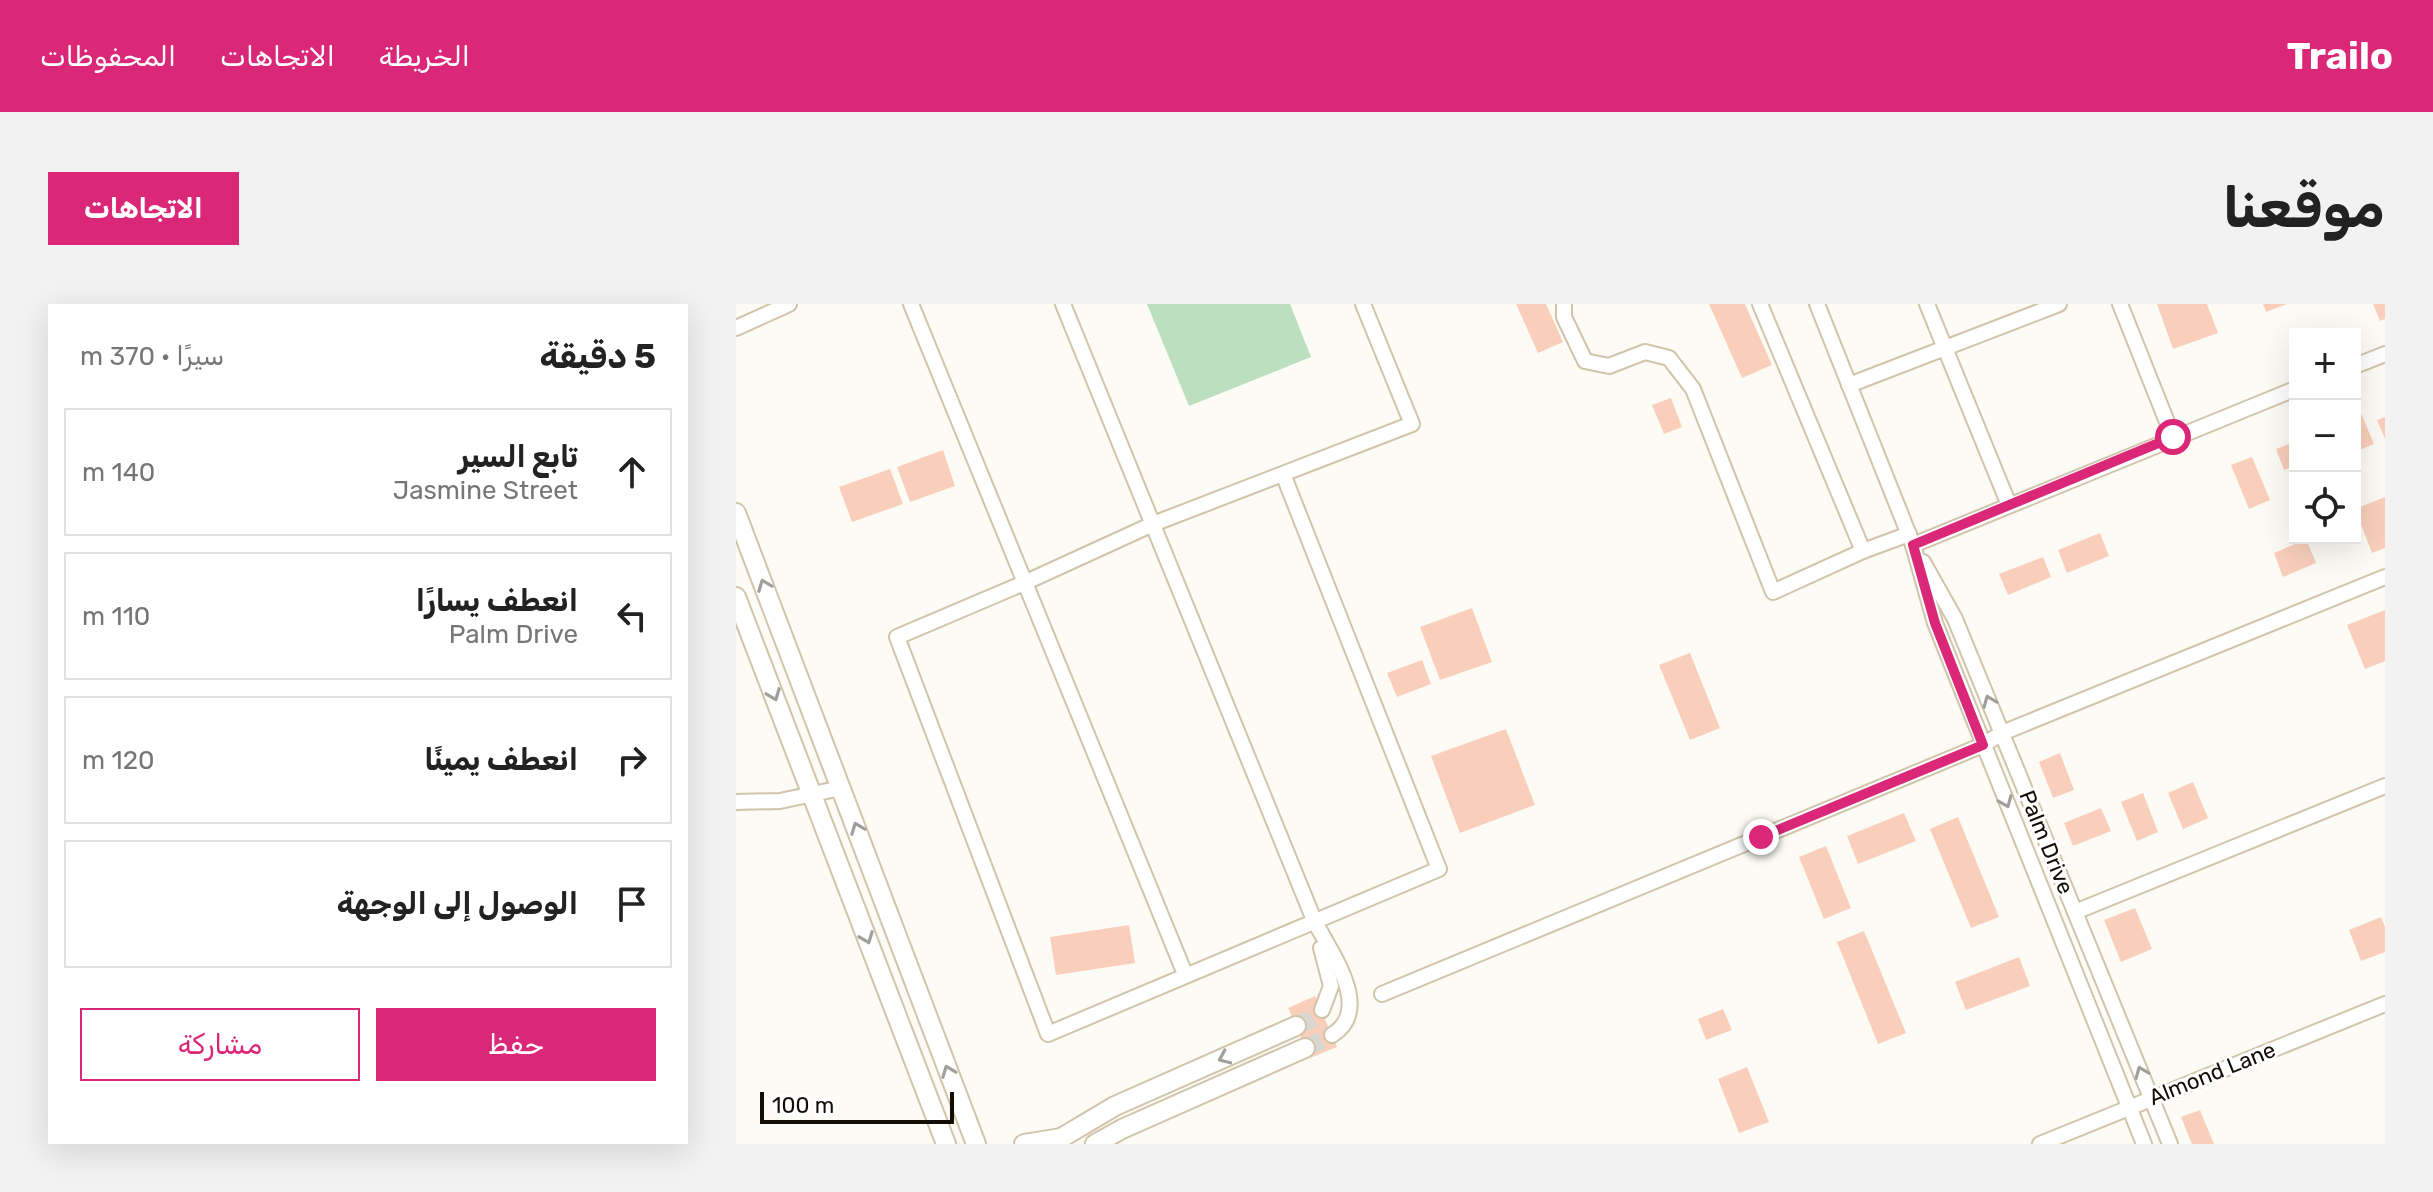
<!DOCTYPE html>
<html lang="ar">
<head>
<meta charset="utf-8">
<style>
	body { margin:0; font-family:Rubik,"Noto Sans Arabic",sans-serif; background:#f2f2f2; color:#222; direction:rtl }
	.controls { position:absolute; right:24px; top:24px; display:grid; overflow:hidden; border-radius:0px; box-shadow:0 8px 32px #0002 }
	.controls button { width:72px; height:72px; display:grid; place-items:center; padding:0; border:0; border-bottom:2px solid #e0e0e0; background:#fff; color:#222; font:40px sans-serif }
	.scale { position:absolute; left:24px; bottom:20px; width:194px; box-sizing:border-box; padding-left:8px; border:4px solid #120e06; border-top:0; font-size:22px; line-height:28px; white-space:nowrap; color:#120e06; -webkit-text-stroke:6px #fff; paint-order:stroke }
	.stop { position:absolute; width:24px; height:24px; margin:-18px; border:6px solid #db2777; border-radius:50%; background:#fff }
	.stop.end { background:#db2777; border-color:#fff; box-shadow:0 2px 8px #0008 }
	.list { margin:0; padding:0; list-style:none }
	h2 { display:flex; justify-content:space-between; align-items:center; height:104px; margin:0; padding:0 32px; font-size:34px }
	h2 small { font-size:26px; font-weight:400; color:#767676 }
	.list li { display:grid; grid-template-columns:52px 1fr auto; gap:24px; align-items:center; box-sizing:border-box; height:128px; margin:0 16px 16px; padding:0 16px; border:2px solid #e0e0e0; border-radius:0px }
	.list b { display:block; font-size:30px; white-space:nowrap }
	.list p { margin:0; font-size:26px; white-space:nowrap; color:#767676 }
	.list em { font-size:26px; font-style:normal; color:#767676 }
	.actions { display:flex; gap:16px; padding:24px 32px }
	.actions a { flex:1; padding:18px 0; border:2px solid #db2777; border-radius:0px; text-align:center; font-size:28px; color:#db2777 }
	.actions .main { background:#db2777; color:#fff }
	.icon { flex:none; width:44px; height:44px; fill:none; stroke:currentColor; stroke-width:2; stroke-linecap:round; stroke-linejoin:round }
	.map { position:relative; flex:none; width:1649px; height:840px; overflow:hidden; direction:ltr; border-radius:0px }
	header { display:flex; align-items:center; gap:48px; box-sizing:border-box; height:112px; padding:0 40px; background:#db2777; color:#fff }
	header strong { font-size:38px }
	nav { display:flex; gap:44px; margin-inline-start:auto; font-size:28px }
	.intro { display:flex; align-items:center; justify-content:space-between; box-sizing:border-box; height:192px; padding:0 48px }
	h1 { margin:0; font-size:56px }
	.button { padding:20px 36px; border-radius:0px; background:#db2777; color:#fff; font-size:28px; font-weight:700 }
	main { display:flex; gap:48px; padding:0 48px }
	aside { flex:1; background:#fff; border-radius:0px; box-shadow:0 8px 32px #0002 }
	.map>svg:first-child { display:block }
</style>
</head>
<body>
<header>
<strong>Trailo</strong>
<nav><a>الخريطة</a><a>الاتجاهات</a><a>المحفوظات</a></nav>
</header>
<div class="intro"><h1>موقعنا</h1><a class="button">الاتجاهات</a></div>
<main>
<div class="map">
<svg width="1649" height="840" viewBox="0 0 1649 840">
	<rect width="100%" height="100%" fill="#fdfbf5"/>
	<!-- green -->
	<polygon fill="#bcdfc0" points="411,0 554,0 575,53 453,102"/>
	<!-- building -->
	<g fill="#f9cfbc">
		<polygon points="780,0 810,0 827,38 802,49"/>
		<polygon points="973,0 1009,0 1036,61 1006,74"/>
		<polygon points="1421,0 1471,0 1482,29 1437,45"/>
		<polygon points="1527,0 1551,0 1530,8"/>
		<polygon points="1637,0 1649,0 1649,15 1644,17"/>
		<polygon points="935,94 946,123 928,130 916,101"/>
		<polygon points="1619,95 1638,140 1619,148"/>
		<polygon points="1649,113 1649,135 1641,116"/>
		<polygon points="1559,138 1559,162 1548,166 1540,145"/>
		<polygon points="207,146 219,182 174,198 161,163"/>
		<polygon points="1516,153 1534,196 1513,205 1495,161"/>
		<polygon points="154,165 167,200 116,218 103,183"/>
		<polygon points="1649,193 1649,244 1636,249 1619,205"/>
		<polygon points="1364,229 1373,252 1331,269 1322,246"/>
		<polygon points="1570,235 1580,259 1547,273 1538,249"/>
		<polygon points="1307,253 1315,273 1272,291 1263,270"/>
		<polygon points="736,304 756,358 704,376 684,323"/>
		<polygon points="1649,306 1649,357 1629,365 1611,321"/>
		<polygon points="954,349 984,424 954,436 923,361"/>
		<polygon points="686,356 695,380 661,393 651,369"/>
		<polygon points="770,425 799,501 724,529 695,452"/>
		<polygon points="1324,449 1338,486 1317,494 1303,458"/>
		<polygon points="1457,478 1472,514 1447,525 1432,489"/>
		<polygon points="1407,489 1422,528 1401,537 1385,498"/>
		<polygon points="1365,504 1375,527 1337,542 1328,519"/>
		<polygon points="1168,509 1180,537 1122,560 1111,532"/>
		<polygon points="1222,513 1263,613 1235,624 1194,525"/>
		<polygon points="1090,542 1115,604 1088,615 1063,553"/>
		<polygon points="1399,604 1416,645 1385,658 1368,616"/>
		<polygon points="1645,613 1649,623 1649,648 1625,657 1613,626"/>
		<polygon points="393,621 399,659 320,671 314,633"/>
		<polygon points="1128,627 1170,729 1142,740 1101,638"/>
		<polygon points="1283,653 1294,682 1230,706 1219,678"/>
		<polygon points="579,692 601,743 574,754 552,704"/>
		<polygon points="987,705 996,726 970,736 962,715"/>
		<polygon points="1011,763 1033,818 1003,829 982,775"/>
		<polygon points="1464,806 1478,840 1456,840 1445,813"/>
	</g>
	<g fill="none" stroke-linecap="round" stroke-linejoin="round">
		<!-- major-tunnel -->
		<g stroke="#dad7d1" stroke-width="18" stroke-dasharray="18 9" stroke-linecap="butt">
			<polyline points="560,722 576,715 586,706"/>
			<polyline points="569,744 596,731"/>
		</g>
		<!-- minor casing -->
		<g stroke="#d1c4aa" stroke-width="18">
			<g id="minor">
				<polyline points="175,0 449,670"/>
				<path d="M327 0 578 616C594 648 638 705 596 731"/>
				<polyline points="828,0 828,13 849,57 873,62 909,48 933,54 957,85 1037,288 1127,247 1173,230"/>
				<polyline points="1024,0 1127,247"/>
				<polyline points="1081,0 1177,241 1199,319 1408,840"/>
				<polyline points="1191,0 1273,201"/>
				<polyline points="1384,0 1437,133"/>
				<polyline points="0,24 53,0"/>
				<polyline points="1619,62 1649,50"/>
				<polyline points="1113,81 1323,0"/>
				<polyline points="547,170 703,565 312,730 161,333 288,279 417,220 676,120 627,0"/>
				<polyline points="1177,241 1559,85"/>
				<polyline points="1187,258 1219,315 1434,840"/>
				<polyline points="0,498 44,497 105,484"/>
				<polyline points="1339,608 1649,482"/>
				<polyline points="585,644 595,682 586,706"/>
				<polyline points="646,690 1247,441 1266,429 1649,273"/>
				<polyline points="1304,840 1649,700"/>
			</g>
		</g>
		<!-- major casing -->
		<g stroke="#d1c4aa" stroke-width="22">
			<g id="major">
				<polyline points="0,209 240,840"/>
				<polyline points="0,293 210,840"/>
				<polyline points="288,840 325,834"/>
				<polyline points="315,840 379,802 560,722"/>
				<polyline points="359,840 386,825 569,744"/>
			</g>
		</g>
		<!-- minor -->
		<use href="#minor" stroke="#fff" stroke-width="14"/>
		<!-- major -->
		<use href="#major" stroke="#fff" stroke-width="18"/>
	</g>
	<!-- one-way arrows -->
	<defs><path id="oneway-chevron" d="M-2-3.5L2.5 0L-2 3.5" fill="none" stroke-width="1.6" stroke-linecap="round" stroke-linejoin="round" transform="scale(2)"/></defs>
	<g stroke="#a09f9b">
		<use href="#oneway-chevron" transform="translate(28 281) rotate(-111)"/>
		<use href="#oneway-chevron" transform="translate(38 391) rotate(69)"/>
		<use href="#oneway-chevron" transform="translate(1253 397) rotate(-112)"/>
		<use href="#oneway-chevron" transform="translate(1270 498) rotate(68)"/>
		<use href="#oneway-chevron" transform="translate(121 524) rotate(-111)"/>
		<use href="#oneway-chevron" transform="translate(131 634) rotate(69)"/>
		<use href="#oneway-chevron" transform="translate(488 754) rotate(156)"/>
		<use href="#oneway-chevron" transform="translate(212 767) rotate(-111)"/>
		<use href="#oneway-chevron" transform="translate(1405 768) rotate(-112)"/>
	</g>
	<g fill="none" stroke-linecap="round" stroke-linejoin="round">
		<!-- route -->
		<polyline stroke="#db2777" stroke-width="10" points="1025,533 1247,441 1199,319 1177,241 1437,133"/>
	</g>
	<g text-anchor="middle" stroke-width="6" stroke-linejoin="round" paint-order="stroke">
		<!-- street labels -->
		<g font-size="22" fill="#120e06" stroke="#fff">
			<text transform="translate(1311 538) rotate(68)" y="8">Palm Drive</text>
			<text transform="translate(1476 769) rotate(-22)" y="8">Almond Lane</text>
		</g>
	</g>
</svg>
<div class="controls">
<button>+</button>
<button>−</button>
<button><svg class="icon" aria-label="locate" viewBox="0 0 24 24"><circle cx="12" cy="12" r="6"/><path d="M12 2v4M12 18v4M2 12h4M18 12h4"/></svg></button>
</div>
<div class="scale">100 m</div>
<div class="stop" style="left:1437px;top:133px"></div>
<div class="stop end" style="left:1025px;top:533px"></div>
</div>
<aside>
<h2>5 دقيقة<small>سيرًا · 370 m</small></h2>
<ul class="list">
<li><svg class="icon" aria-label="ahead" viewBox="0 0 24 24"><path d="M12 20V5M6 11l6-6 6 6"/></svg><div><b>تابع السير</b><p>Jasmine Street</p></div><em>140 m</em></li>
<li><svg class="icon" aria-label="left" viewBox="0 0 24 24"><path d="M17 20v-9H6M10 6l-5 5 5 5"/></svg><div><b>انعطف يسارًا</b><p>Palm Drive</p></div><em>110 m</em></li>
<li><svg class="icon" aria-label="right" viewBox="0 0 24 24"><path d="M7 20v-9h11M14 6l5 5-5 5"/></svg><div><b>انعطف يمينًا</b></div><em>120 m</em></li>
<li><svg class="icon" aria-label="arrive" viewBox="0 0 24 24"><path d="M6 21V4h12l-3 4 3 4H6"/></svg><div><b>الوصول إلى الوجهة</b></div></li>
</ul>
<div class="actions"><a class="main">حفظ</a><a>مشاركة</a></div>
</aside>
</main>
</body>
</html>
